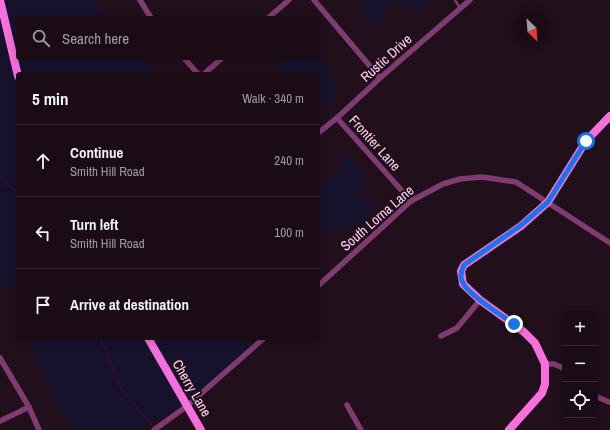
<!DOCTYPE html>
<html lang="en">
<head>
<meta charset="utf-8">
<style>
	body { margin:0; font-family:"Archivo Narrow",sans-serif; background:#23141e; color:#f1f3f6 }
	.controls { position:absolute; right:12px; bottom:12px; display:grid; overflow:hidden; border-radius:4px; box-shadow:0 2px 10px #0003 }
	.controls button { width:36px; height:36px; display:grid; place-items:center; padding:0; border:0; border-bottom:1px solid #382b34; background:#1a0b15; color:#f1f3f6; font:20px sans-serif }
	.compass { position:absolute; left:514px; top:12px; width:36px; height:36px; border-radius:50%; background:#1a0b15; box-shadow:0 2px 10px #0003; rotate:155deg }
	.stop { position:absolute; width:12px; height:12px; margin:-9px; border:3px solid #1a73e8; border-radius:50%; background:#fff }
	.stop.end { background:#1a73e8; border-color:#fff; box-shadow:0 1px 4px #0008 }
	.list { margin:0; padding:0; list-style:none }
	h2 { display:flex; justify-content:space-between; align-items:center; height:52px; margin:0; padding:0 16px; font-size:17px }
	h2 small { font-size:13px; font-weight:400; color:#9f9ba0 }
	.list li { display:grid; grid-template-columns:26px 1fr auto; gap:12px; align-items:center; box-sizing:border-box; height:72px; padding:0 16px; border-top:1px solid #382b34 }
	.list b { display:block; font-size:15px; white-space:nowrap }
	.list p { margin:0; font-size:13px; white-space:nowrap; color:#9f9ba0 }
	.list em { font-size:13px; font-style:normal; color:#9f9ba0 }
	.icon { flex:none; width:22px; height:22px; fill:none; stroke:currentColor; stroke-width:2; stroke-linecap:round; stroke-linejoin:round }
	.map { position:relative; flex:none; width:610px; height:430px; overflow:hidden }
	.search { position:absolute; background:#1a0b15; box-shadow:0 2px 10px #0003; left:16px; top:16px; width:304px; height:44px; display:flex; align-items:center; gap:10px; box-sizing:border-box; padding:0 14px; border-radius:4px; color:#9f9ba0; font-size:15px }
	.panel { position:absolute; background:#1a0b15; box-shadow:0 2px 10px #0003; left:16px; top:72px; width:304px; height:268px; border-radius:4px }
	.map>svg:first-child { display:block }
</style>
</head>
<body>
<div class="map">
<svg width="610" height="430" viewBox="0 0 610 430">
	<rect width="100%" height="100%" fill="#220f1c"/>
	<!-- green -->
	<g fill="#16122c">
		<polygon points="0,0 90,0 106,18 18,18 18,58 142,58 156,74 18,74 18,297 0,282"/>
		<polygon points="361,0 390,0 384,13 383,21 364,22"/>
		<polygon points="391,0 428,0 417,11"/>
		<polygon points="318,50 327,64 338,96 320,106 318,105 318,74 273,74 284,58 318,58"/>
		<polygon points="347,152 366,175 359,194 374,203 368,219 348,228 328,227 318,241 318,191 331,176"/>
		<polygon points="27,338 253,338 257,345 187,406 134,430 72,430 58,406"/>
	</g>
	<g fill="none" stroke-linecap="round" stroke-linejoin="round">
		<!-- stream -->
		<g stroke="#340c3e" stroke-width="1.5">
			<polyline points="0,176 6,185 18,192"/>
			<polyline points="99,338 108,354 120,387 154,428"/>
		</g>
		<!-- lane -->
		<polyline stroke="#7f3c71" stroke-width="2.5" points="455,0 460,8"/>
		<!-- street -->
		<g stroke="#7f3c71" stroke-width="5.5">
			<polyline points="140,0 151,18"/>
			<polyline points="314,0 380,78"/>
			<polyline points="268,18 289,0"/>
			<polyline points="184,58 198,74"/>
			<polyline points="204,74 222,58"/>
			<polyline points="337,118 411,201"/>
			<polyline points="318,133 337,118 380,78 470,0"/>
			<polyline points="318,286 411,201 443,184 460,179 482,177 516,182 610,243"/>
			<polyline points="441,336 457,328 480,300"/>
			<polyline points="0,358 29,407 39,430"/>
			<polyline points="545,364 554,364 565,369"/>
			<polyline points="595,396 609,402"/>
			<polyline points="347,405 361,430"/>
			<polyline points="0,421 29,407"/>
			<polyline points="154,430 187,406 264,338"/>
		</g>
		<!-- secondary -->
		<g stroke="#f76fdd" stroke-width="8">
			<polyline points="0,0 18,76"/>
			<polyline points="148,338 201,430"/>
			<polyline points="509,430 542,393 545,384 545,364 535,343 524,332 480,300 463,284 461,271 464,265 521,226 548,202 586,141 610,116"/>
		</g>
	</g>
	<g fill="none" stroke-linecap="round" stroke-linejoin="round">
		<!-- route -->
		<path stroke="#1a73e8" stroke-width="5" d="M514 324C501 315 469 295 463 283 459 277 461 271 464 265L520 226 548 202 586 141"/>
	</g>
	<g text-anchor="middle" stroke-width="4" stroke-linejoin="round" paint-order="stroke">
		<!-- street labels -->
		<g font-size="14" fill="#fdd2f1" stroke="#220f1c">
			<text transform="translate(386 58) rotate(-42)" y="5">Rustic Drive</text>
			<text transform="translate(375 143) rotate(48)" y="5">Frontier Lane</text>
			<text transform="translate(377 218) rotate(-41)" y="5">South Lorna Lane</text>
			<text transform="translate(192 388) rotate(60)" y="5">Cherry Lane</text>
		</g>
	</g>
</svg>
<div class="controls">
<button>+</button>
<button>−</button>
<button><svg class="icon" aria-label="locate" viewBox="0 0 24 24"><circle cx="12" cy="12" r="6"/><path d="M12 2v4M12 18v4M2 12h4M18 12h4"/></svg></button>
</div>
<svg class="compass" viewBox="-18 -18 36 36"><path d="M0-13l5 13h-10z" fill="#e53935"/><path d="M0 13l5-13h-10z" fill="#9f9ba0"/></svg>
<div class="stop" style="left:586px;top:141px"></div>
<div class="stop end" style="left:514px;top:324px"></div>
<div class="search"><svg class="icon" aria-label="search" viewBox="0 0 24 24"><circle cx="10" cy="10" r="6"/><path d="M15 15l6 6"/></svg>Search here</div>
<section class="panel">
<h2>5 min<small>Walk · 340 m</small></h2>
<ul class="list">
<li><svg class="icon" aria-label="ahead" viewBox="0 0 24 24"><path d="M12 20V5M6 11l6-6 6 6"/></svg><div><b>Continue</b><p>Smith Hill Road</p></div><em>240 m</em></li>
<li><svg class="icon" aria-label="left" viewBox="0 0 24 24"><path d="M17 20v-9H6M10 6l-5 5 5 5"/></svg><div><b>Turn left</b><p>Smith Hill Road</p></div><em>100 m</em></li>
<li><svg class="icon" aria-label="arrive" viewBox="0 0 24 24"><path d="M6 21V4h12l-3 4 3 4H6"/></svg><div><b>Arrive at destination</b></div></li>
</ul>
</section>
</div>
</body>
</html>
